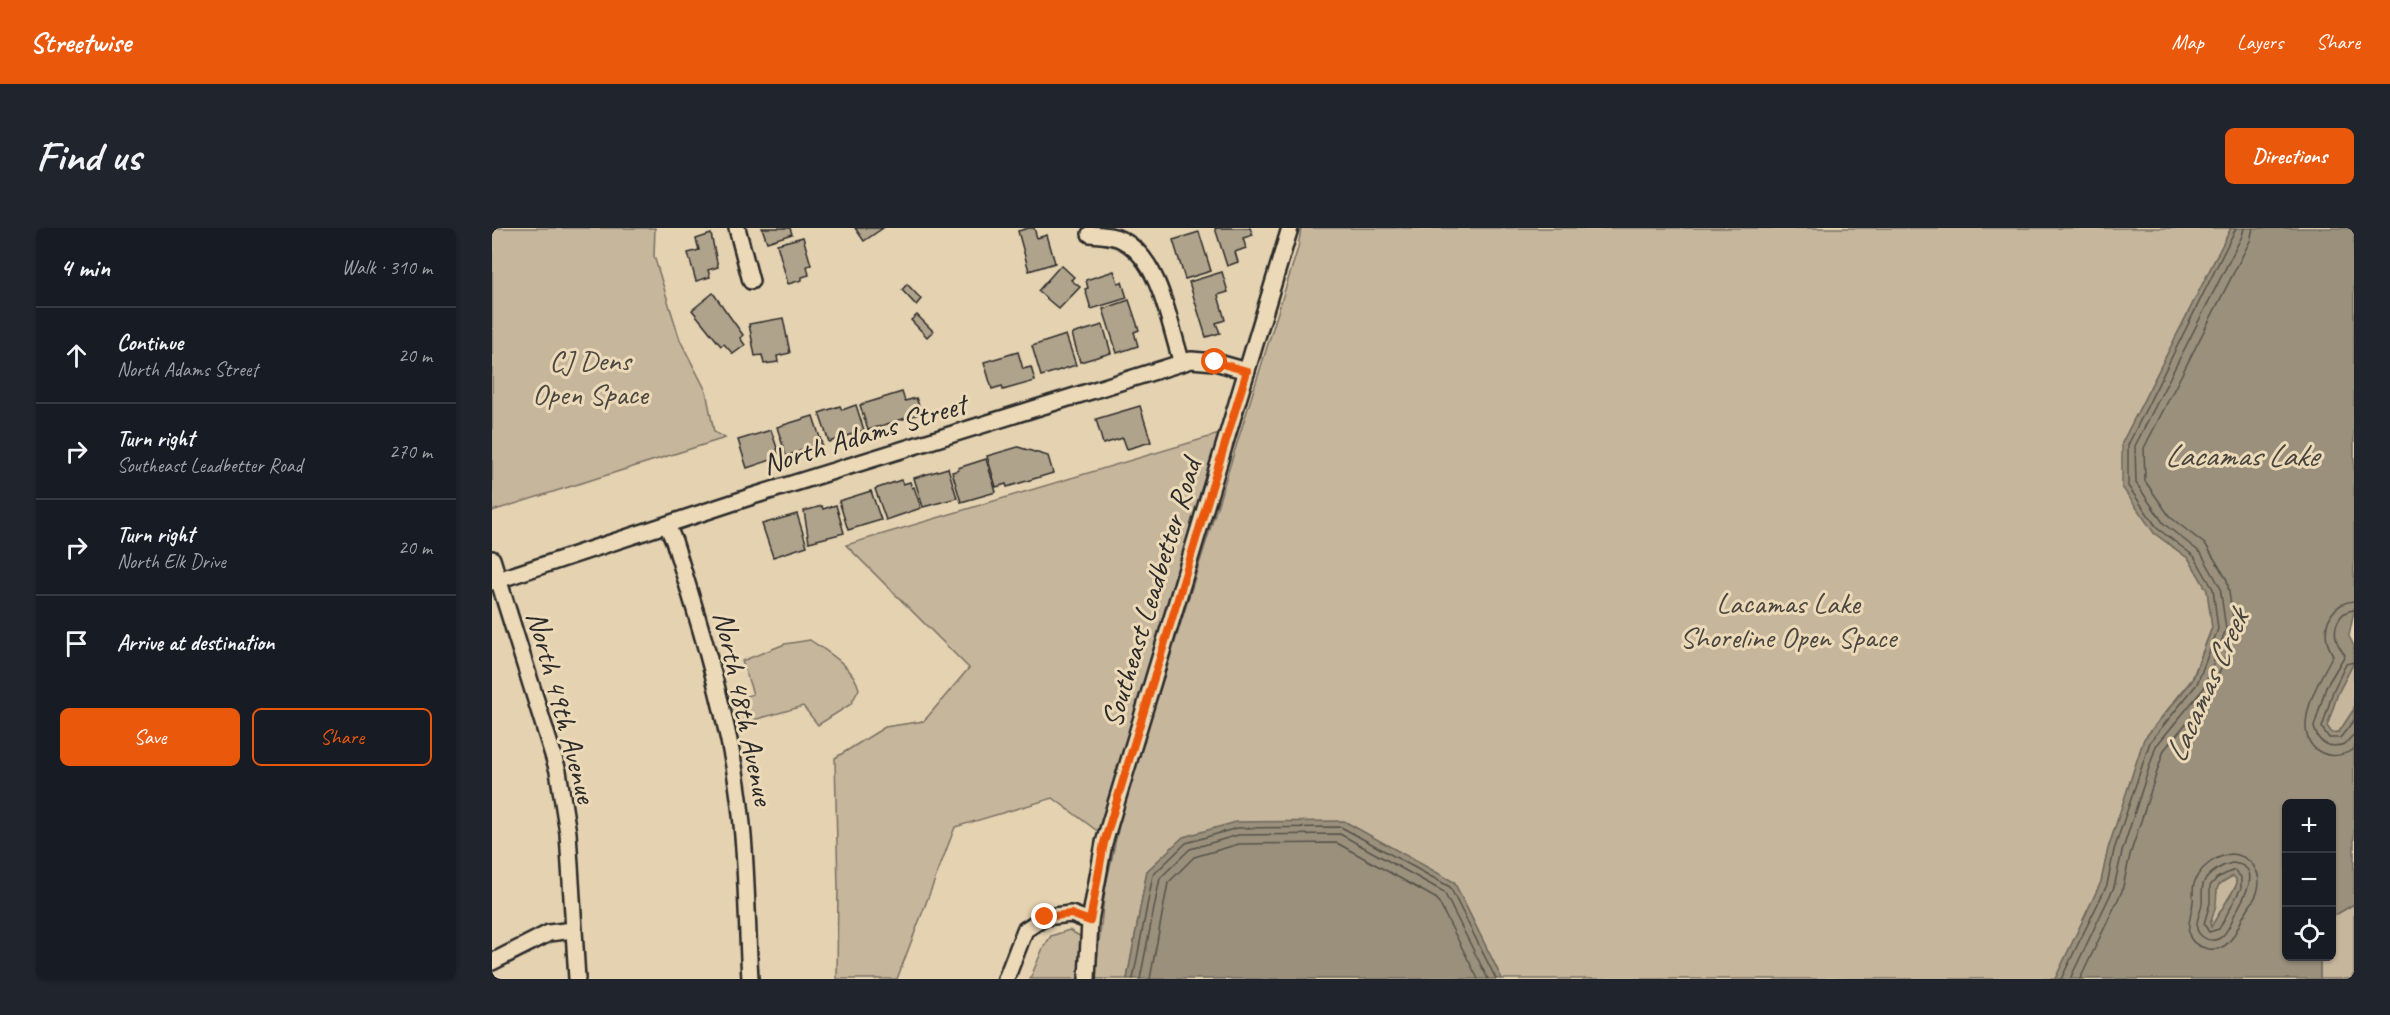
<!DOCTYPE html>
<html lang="en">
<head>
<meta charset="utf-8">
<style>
	body { margin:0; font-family:Caveat,sans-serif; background:#20242c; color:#f1f3f6 }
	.controls { position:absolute; right:18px; bottom:18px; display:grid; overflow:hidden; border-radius:9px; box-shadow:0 2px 4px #0004 }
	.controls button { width:54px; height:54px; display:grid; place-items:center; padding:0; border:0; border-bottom:2px solid #363941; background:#171b24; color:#f1f3f6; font:30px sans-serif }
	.stop { position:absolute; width:18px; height:18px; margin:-14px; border:4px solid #ea580c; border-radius:50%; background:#fff }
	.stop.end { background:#ea580c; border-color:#fff; box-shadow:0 2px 6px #0008 }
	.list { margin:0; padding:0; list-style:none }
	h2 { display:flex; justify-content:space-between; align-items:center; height:78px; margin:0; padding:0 24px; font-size:26px }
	h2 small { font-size:20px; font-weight:400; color:#9ea1a6 }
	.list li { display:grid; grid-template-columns:39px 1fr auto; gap:18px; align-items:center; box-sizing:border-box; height:96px; padding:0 24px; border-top:2px solid #363941 }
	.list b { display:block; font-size:22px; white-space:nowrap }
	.list p { margin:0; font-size:20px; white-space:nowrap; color:#9ea1a6 }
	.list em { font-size:20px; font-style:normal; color:#9ea1a6 }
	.actions { display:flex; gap:12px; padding:18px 24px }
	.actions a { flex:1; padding:14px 0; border:2px solid #ea580c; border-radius:9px; text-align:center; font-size:21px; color:#ea580c }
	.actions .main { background:#ea580c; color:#fff }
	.icon { flex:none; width:33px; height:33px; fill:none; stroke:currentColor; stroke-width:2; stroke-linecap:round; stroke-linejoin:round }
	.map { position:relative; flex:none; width:1862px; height:751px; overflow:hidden; border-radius:9px }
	header { display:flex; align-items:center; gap:36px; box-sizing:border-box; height:84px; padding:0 30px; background:#ea580c; color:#fff }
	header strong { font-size:28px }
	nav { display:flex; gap:33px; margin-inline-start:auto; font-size:21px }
	.intro { display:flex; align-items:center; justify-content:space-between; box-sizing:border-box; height:144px; padding:0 36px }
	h1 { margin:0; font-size:42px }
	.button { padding:15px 27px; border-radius:9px; background:#ea580c; color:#fff; font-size:21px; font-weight:700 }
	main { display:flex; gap:36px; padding:0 36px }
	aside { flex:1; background:#171b24; border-radius:9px; box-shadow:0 2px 4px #0004 }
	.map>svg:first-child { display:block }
</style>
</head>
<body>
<header>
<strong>Streetwise</strong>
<nav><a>Map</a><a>Layers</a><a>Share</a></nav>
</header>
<div class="intro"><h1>Find us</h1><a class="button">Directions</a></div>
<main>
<aside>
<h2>4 min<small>Walk · 310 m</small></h2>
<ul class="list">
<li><svg class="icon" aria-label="ahead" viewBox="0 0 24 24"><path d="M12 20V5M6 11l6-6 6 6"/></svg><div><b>Continue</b><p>North Adams Street</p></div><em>20 m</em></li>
<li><svg class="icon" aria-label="right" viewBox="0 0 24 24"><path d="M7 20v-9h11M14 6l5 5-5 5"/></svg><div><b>Turn right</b><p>Southeast Leadbetter Road</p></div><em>270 m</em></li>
<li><svg class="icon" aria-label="right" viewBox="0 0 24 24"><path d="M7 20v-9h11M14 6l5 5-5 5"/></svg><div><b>Turn right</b><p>North Elk Drive</p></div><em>20 m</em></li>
<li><svg class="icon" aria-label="arrive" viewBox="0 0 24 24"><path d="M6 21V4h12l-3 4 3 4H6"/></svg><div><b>Arrive at destination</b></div></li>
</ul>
<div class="actions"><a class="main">Save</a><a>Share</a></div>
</aside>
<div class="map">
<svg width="1862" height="751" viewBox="0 0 1862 751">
	<rect width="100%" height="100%" fill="#e4d2b1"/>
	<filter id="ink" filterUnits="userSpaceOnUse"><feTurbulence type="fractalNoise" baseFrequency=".0167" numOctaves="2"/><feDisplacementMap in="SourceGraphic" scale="12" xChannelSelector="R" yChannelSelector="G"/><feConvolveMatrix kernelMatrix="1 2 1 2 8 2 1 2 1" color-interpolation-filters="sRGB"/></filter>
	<g filter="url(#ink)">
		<!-- green -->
		<g fill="#c6b69c" stroke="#787064" stroke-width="1.5">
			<polygon points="0,0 163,0 162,28 188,112 214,163 222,204 233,210 0,283"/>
			<polygon points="809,0 1739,0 1630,215 1662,305 1697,331 1715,362 1720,399 1700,451 1652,511 1616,621 1609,654 1563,751 1010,751 962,654 655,643 635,751 603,751 613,661 648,502 666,468 806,20"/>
			<polygon points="727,206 633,529 612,608 561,570 463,599 405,751 345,751 346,659 343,530 393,499 432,493 477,440 354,317"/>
			<path d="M318 412C337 425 361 438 367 461L359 476 326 497 311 478 234 500 228 477 261 466 250 433 293 416Z"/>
			<polygon points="1862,430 1862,481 1847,504 1839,505 1835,498 1846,465 1861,436"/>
			<path d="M1741 648 1744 651V658L1719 699 1718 696C1720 690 1722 684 1723 678 1727 657 1719 660 1741 648Z"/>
			<polygon points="1862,676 1862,745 1859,751 1828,751 1828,729 1840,728 1840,689"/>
			<polygon points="577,702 593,711 591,751 538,751 551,720 559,708"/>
		</g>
		<!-- water -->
		<g fill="#9a907c" stroke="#6e685c" stroke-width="1.5" fill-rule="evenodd">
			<path d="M1739 0H1862V384L1857 408 1862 418 1861 436 1846 465 1835 498 1840 505 1847 504 1862 481V676L1840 689V576H1794V728L1828 729V751H1563L1609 654 1616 621 1652 511 1700 453 1720 400 1715 362 1697 331 1662 305 1630 259V215ZM1741 648 1744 651V658L1719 699 1718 696C1720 690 1723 682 1724 676 1726 656 1721 659 1741 648Z"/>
			<polygon points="852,593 962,654 1010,751 635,751 655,643 691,609 744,594"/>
		</g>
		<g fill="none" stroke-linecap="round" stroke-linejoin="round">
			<!-- shore -->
			<g stroke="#57534b" stroke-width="1.5">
				<path d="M1862 373C1842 374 1831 394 1835 413 1836 418 1839 423 1841 427 1828 450 1794 508 1830 525 1840 530 1853 527 1862 521"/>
				<path d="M1862 382C1847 383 1840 400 1845 414 1847 419 1850 423 1853 427L1834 459 1822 499C1826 516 1837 521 1853 516L1862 506"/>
				<polyline points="1862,434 1854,436 1841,463 1830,500 1837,510 1848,510 1862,492"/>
				<path d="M1739 626C1759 627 1772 646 1765 665 1762 673 1755 681 1751 689 1744 704 1736 727 1713 720 1687 713 1699 692 1701 674 1702 668 1700 662 1702 656 1706 640 1724 628 1739 626Z"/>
				<path d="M1740 635C1774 638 1750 672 1743 686 1739 694 1736 705 1728 710 1723 713 1716 713 1711 709 1698 700 1709 687 1710 675 1711 667 1708 660 1713 652 1719 644 1730 637 1740 635Z"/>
				<polygon points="1742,642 1749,649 1749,660 1727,701 1717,704 1712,696 1718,675 1718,658 1725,650"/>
				<polyline points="641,751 661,647 694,615 745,600 849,599 958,659 1004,751"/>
				<polyline points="648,751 668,650 698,621 746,607 848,606 952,664 996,751"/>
				<polyline points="658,751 676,655 702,629 747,616 845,615 945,671 986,751"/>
				<polyline points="1569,751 1615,657 1622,622 1658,514 1705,456 1726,401 1721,361 1702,328 1666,301 1636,258 1636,217 1744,0"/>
				<polyline points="1578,751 1622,659 1630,624 1664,518 1712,460 1734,401 1728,359 1709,325 1672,296 1644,255 1643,218 1750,8 1752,0"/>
				<polyline points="1588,751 1630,663 1638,627 1672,522 1720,464 1743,402 1735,352 1714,317 1678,289 1653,253 1652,220 1758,13 1761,0"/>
			</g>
		</g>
		<!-- building -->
		<g fill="#b0a38c" stroke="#2b2b2b" stroke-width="1.5">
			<polygon points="270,0 298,0 300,6 275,14"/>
			<polygon points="363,0 391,0 372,13"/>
			<polygon points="537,0 542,0 545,10 555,7 563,35 537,43 526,3"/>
			<polygon points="723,0 758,0 761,7 751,10 754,20 743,24 746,34 735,38"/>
			<polygon points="707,4 719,43 693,51 681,12"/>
			<polygon points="219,6 226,39 216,42 218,49 204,53 196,25 207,22 204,11"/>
			<polygon points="311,9 319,37 315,38 317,47 310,49 310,52 296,56 285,16"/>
			<polygon points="569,37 582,49 579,52 588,59 567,81 546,63"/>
			<polygon points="622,43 626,55 630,54 635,70 599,81 593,61 596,60 594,52"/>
			<polygon points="730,44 736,64 726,67 733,92 724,95 728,105 714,109 697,54"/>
			<polygon points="415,56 429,71 424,77 410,62"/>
			<polygon points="221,65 251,107 248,110 253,117 241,126 232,116 229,118 200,82"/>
			<polygon points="637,72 647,102 642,104 646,118 625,125 611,81"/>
			<polygon points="425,87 441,103 435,109 419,92"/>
			<polygon points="291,90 298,125 285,128 286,134 272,136 270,127 263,128 257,96"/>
			<polygon points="611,97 619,125 588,134 580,106"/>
			<polygon points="574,107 584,137 549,148 540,118"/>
			<polygon points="526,124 531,141 539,139 543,153 511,162 510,158 500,161 492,134"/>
			<polygon points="410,164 413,173 424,170 430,185 376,202 368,177"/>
			<polygon points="364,177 372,202 337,214 327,185 348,178 350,182"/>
			<polygon points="648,178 659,214 635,221 631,210 611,216 604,191"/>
			<polygon points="321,188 330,216 294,228 285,199"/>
			<polygon points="279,202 288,229 255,240 246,212"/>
			<polygon points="526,219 556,228 561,245 515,259 514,256 504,259 495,228"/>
			<polygon points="494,231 504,264 469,274 460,244 467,242 466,240"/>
			<polygon points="456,240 465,270 431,279 422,250"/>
			<polygon points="409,252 411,256 418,254 420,260 422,259 429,280 394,292 383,261"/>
			<polygon points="379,263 389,292 356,302 347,273"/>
			<polygon points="344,277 352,305 317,314 312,283 330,278 331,281"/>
			<polygon points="305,286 315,318 281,329 270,296"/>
		</g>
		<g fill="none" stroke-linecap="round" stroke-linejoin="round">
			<!-- minor casing -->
			<g stroke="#2b2b2b" stroke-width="20">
				<g id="minor">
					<polyline points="245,0 259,53"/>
					<path d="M598 6C609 7 621 7 630 12 669 32 677 97 690 135"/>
					<path d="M175 297 182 313C205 387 228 462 242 538 255 607 254 680 258 751"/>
					<polyline points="0,331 66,543 76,605 85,751"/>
					<polyline points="0,354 261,268 699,132 723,134 755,143"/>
					<polyline points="0,734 57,705 81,702"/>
					<polyline points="514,751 533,702 553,689 579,686 598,693"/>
					<polyline points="595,751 598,693 612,615 798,0"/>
				</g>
			</g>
			<!-- minor -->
			<use href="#minor" stroke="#ecd9b7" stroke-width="15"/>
		</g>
	</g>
	<g fill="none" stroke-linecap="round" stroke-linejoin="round" filter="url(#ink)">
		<!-- route -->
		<polyline stroke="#ea580c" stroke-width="8" points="553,689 579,686 598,693 612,615 755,143 723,134"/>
	</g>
	<g text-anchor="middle" stroke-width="6" stroke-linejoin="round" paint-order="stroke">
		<!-- park labels -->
		<g font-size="30" fill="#4a4742" stroke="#ecd9b7">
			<text x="98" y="142">CJ Dens<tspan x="98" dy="34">Open Space</tspan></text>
			<text x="1296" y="385">Lacamas Lake<tspan x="1296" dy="34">Shoreline Open Space</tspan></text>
		</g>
		<!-- street labels -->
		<g font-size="30" fill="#2b2b2b" stroke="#ecd9b7">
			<text transform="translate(372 206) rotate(-17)" y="10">North Adams Street</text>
			<text transform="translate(659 365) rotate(-73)" y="10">Southeast Leadbetter Road</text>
			<text transform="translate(70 479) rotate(75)" y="10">North 49th Avenue</text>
			<text transform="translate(252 480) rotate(78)" y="10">North 48th Avenue</text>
		</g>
		<!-- water labels -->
		<g font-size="32" font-style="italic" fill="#47443f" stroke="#ecd9b7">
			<text x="1749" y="238">Lacamas Lake</text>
			<text transform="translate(1714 458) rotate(-66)" y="11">Lacamas Creek</text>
		</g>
	</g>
</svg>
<div class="controls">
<button>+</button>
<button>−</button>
<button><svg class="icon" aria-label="locate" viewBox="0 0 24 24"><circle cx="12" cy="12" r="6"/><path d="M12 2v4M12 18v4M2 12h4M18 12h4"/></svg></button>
</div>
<div class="stop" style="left:723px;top:134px"></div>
<div class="stop end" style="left:553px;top:689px"></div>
</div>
</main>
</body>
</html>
